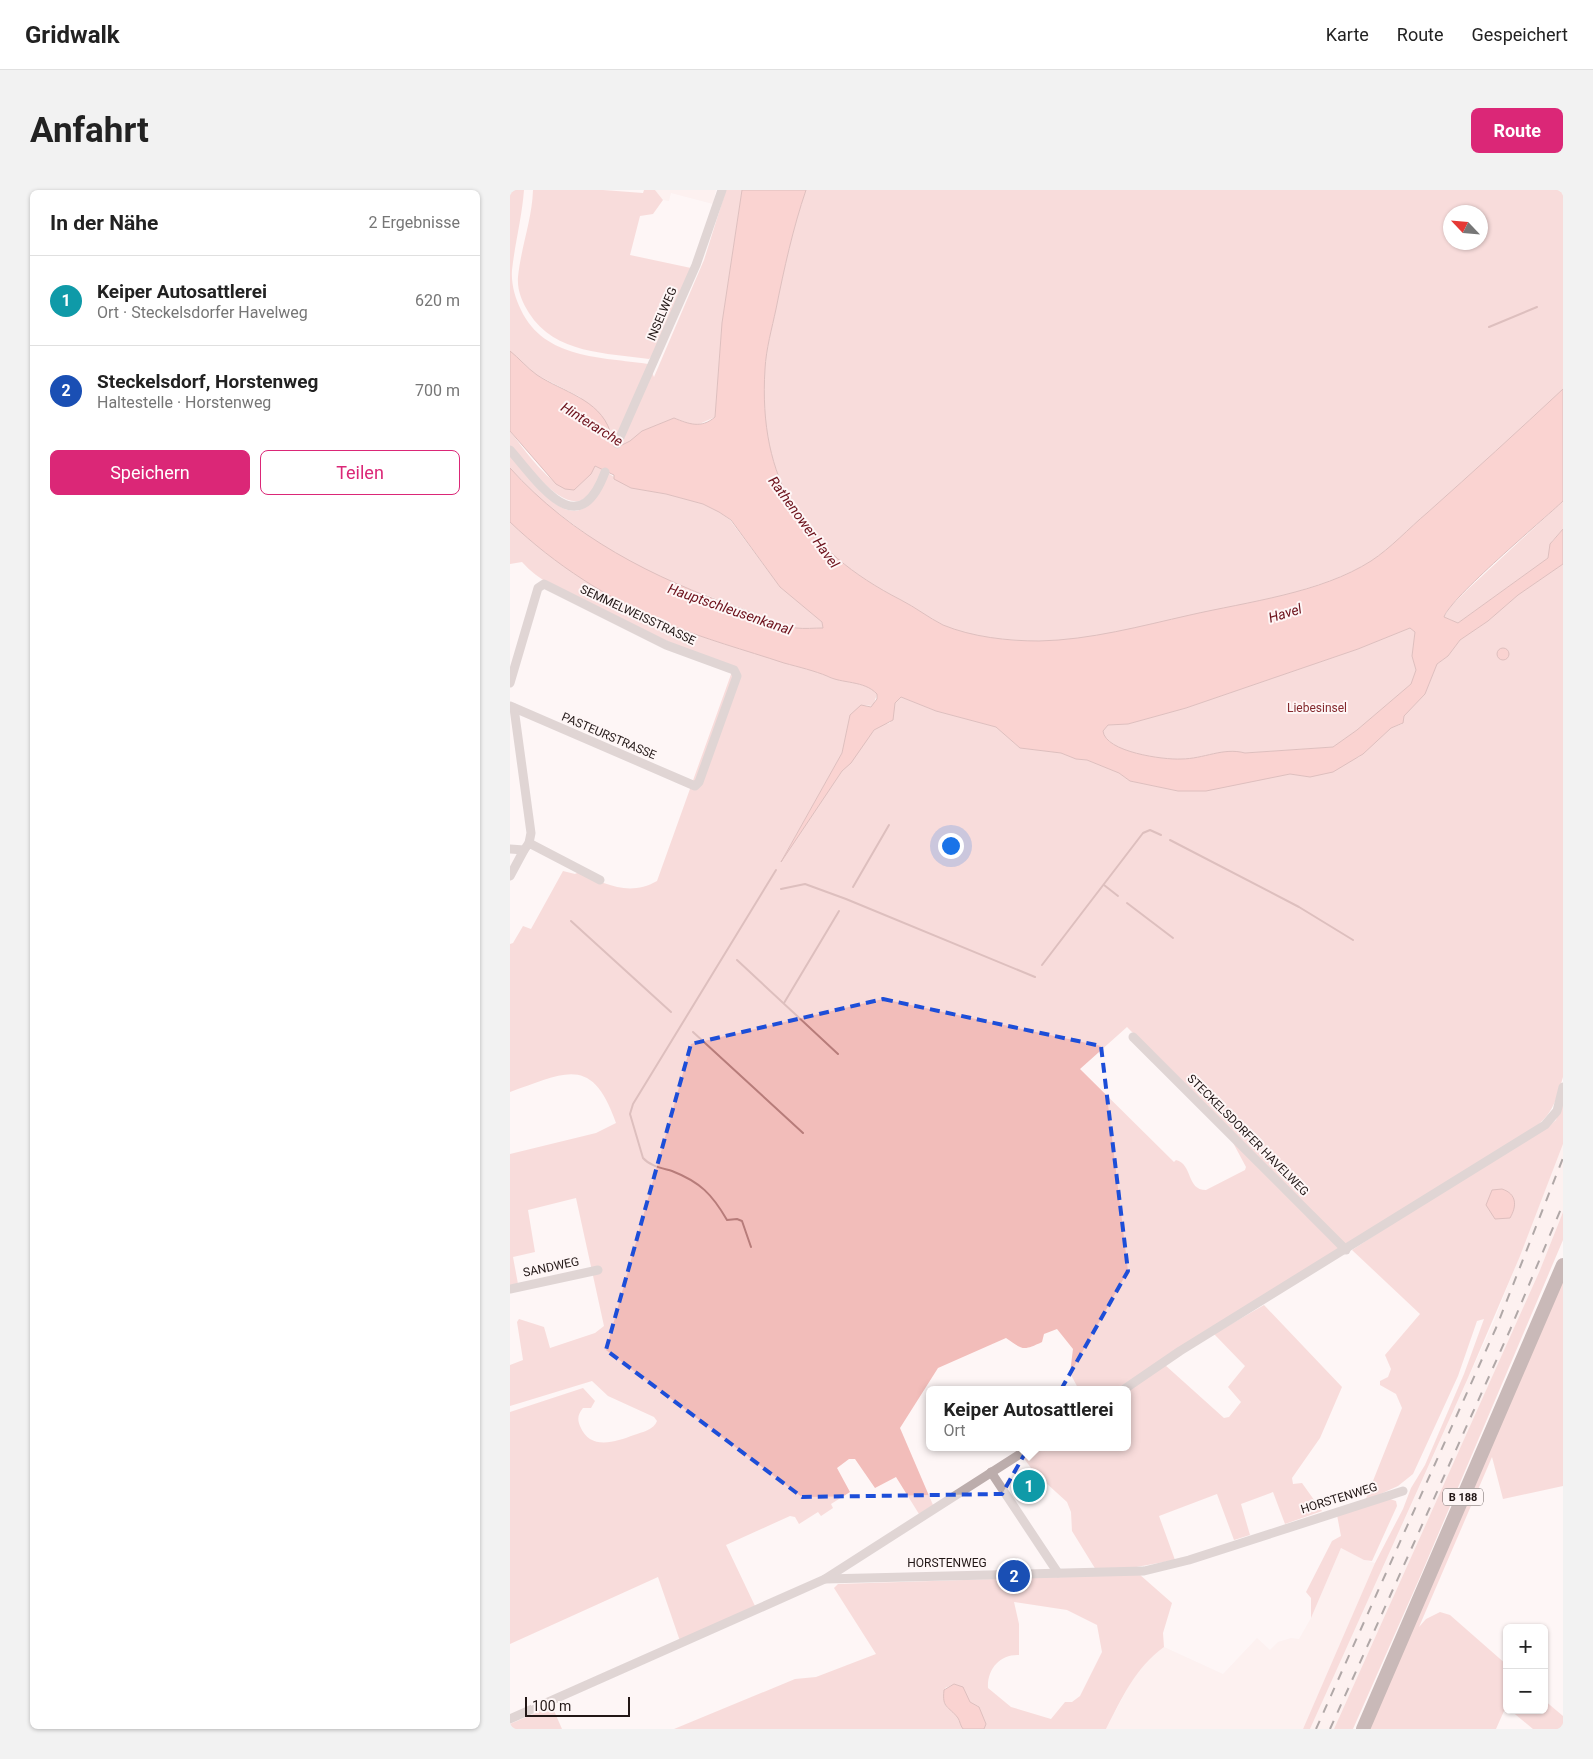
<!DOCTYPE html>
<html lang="de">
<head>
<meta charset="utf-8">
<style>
	body { margin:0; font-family:Roboto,sans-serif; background:#f2f2f2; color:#222 }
	.controls { position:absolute; right:15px; bottom:15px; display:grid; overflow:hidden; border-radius:8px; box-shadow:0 1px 4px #0004 }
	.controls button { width:45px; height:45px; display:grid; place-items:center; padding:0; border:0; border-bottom:1px solid #e0e0e0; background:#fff; color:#222; font:25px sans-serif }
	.compass { position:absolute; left:933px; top:15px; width:45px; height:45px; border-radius:50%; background:#fff; box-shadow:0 1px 4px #0004; rotate:296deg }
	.scale { position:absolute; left:15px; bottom:12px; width:105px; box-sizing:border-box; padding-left:5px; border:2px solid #221716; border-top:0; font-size:14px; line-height:18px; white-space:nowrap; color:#221716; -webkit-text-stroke:4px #fef6f6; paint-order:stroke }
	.you { position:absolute; left:440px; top:655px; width:18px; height:18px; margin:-12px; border:4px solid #fff; border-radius:50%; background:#1a73e8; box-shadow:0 0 0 8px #1a73e833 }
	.badge { display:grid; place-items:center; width:32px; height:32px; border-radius:50%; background:#db2777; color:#fff; font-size:16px; font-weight:700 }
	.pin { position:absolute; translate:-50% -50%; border:2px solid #fff; box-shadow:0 1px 5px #0006 }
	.popup { position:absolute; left:416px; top:1196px; width:205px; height:65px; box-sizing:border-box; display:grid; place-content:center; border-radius:8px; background:#fff; filter:drop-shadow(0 1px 4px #0005); font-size:16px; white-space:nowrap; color:#767676 }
	.popup b { font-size:19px; color:#222 }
	.popup::after { content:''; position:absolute; left:50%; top:100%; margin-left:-10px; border:10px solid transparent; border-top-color:#fff }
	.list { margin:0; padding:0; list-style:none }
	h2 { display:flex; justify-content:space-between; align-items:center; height:65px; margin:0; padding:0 20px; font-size:21px }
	h2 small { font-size:16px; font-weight:400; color:#767676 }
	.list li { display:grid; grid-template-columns:32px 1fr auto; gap:15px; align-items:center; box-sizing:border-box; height:90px; padding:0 20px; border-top:1px solid #e0e0e0 }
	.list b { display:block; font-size:19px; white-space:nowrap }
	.list p { margin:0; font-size:16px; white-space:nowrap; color:#767676 }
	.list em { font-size:16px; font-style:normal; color:#767676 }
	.actions { display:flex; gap:10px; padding:15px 20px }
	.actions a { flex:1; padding:11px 0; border:1px solid #db2777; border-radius:8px; text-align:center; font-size:18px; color:#db2777 }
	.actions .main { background:#db2777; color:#fff }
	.map { position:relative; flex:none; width:1053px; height:1539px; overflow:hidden; border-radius:8px }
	header { display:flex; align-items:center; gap:30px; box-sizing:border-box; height:70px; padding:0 25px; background:#fff; border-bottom:1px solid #e0e0e0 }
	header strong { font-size:24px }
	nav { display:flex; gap:28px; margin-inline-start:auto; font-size:18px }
	.intro { display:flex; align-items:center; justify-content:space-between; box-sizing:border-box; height:120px; padding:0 30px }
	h1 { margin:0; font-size:35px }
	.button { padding:12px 22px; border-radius:8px; background:#db2777; color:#fff; font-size:18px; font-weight:700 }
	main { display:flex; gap:30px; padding:0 30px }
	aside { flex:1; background:#fff; border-radius:8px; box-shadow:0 1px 4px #0004 }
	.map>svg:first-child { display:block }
</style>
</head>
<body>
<header>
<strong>Gridwalk</strong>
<nav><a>Karte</a><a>Route</a><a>Gespeichert</a></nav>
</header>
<div class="intro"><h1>Anfahrt</h1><a class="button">Route</a></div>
<main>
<aside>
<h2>In der Nähe<small>2 Ergebnisse</small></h2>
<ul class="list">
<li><span class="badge" style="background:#0f9aa8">1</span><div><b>Keiper Autosattlerei</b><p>Ort · Steckelsdorfer Havelweg</p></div><em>620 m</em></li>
<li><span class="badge" style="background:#1a4fb4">2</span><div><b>Steckelsdorf, Horstenweg</b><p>Haltestelle · Horstenweg</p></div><em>700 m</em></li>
</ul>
<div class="actions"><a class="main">Speichern</a><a>Teilen</a></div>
</aside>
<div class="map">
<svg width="1053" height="1539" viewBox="0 0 1053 1539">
	<rect width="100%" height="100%" fill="#fef6f6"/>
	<!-- built -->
	<g fill="#fceae9">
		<polygon points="145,0 206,0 203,14 161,3 159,11 153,10"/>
		<polygon points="1053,954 1053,1022 1030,1080 824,1539 800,1539 984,1131"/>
		<polygon points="831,1358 854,1370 865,1373 793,1539 596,1539 625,1484 641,1466 654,1457 713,1484 747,1448 760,1460 768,1452 781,1448 789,1449 801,1428"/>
	</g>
	<!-- green -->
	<g fill="#f2bdba" fill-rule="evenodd">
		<path d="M0 0H14C12 27 5 53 2 80 1 94 5 108 11 120 34 169 92 167 138 174L144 187 194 70 216 0H232L212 133 205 227 185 236 164 228 132 241 120 251 110 256 97 249 70 207 25 184 0 161Z"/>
		<path d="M23 0H93L133 3 134 0H145L153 10 143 24 130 26 120 65 181 78 145 163 139 169C97 163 45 164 19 123 12 112 7 100 8 87 11 57 22 30 23 0Z"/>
		<path d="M296 0H1053V199C1008 241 963 282 917 323 899 338 881 358 861 371 812 402 731 414 674 427 627 437 571 453 523 451 494 450 460 447 433 435 419 428 405 417 391 410 293 360 248 290 255 179 256 159 262 138 266 119 274 79 283 38 296 0ZM941 22H971V52H941Z"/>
		<path d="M0 241C14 259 40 298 64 300L81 284 84 276 93 280C88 290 84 303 74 309 52 323 13 270 0 256Z"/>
		<path d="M0 266C35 303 67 359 98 283L121 298 156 304 193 314 209 322 220 330 270 397 312 432 313 438H285L158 391 114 369 83 349 33 312 0 278Z"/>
		<polygon points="1053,311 1053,339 1042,351 1038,368 948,433 934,427 941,416 957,400"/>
		<path d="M0 332C45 375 98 409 156 433 194 449 235 460 275 473 289 477 305 481 317 486 332 494 355 490 367 504L363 516 351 515 339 530 332 563 272 670 332 581C348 566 357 536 380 533L385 513 391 507 426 521 486 537 510 558 552 563 566 569 577 570 609 583 620 591 668 601 780 584 800 587 849 567 881 538 892 534 894 526 915 504 927 474 938 466 950 450 978 431 1008 405 1053 374V887C1047 907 1044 921 1028 935L827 1062 695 1141 628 1186 604 1200H569L560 1183 563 1159 547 1139 534 1144 532 1152C513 1161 513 1160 496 1148L428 1178 390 1238 423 1315 409 1324 386 1287 365 1298 345 1269H339L327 1278 340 1302 321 1314 323 1318 311 1326 308 1322 289 1334 285 1327 280 1326 216 1355 245 1416 170 1451 148 1387 0 1454V1222L73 1198 85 1211 81 1218H73C68 1224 67 1229 70 1236 80 1261 105 1252 124 1245 132 1242 144 1240 147 1231L144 1227 98 1206 82 1191 0 1216V1175L13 1170 7 1132 9 1129 34 1137 40 1158 85 1143 94 1136 66 1008 18 1020 25 1062 3 1067 8 1094 0 1095V964L86 943 106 933C82 864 55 883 0 902V754L3 753 13 736 21 739 53 681 65 684 69 682C95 694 119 707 147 691L224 476C170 458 122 437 72 411 49 399 29 391 12 372L0 374ZM617 837 713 934 736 977 735 980 696 1000C676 1000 683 974 666 970L664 972 570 879Z"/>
		<path d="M900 438 905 442 902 466 906 480 901 494 847 540 823 557 735 563C713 557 694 569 671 569 654 570 595 562 593 541L598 535 618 534 676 518 848 459Z"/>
		<polygon points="1053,908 1053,954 1010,1066 958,1188 800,1539 793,1539 865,1373 893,1319 901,1298 915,1275 954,1184 974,1129 967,1131 948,1186 903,1284 888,1296 855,1311 892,1218 886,1204 870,1195 870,1191 878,1187 881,1179 875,1165 910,1124 842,1060 931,1002 1038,937 1046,930"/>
		<polygon points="1053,1022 1053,1050 910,1387 843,1539 824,1539 1030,1080"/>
		<polygon points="1053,1087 1053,1296 993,1309 982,1267 909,1437 916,1429 930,1422 940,1425 997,1475 998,1520 994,1521 986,1539 858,1539"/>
		<polygon points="754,1115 832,1197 810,1248 782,1288 783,1294 792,1293 812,1321 775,1334 763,1302 731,1314 740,1345 724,1350 707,1304 649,1326 665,1370 621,1378 586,1380 562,1341 561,1322 557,1312 524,1282 513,1267 528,1257 618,1257 618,1200 655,1175 714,1228 719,1227 731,1212 718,1197 735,1176 704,1144"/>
		<polygon points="880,1309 886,1311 887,1316 862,1371 854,1370 831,1358 801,1428 801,1408 796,1402 822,1351 831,1346 827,1325"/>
		<path d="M629 1384 662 1413 653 1443 654 1457C625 1478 612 1508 596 1539H474L476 1534 468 1516 459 1512 454 1499 445 1494 435 1498C432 1521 436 1513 448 1527 450 1531 450 1535 453 1539H164L285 1489 306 1487 366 1464 324 1398 328 1394 486 1389 498 1399 510 1388ZM504 1412 557 1420 587 1435 592 1462 570 1506 562 1512H555L541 1529 501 1517 478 1498C477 1478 491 1464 509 1465V1434Z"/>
		<polygon points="1034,1510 1053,1526 1053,1539 1023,1539 1000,1520 1034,1520"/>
		<polygon points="42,1516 52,1539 0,1539 0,1534"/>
	</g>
	<!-- water -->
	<g fill="#f7a8a5" stroke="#b77c7a" fill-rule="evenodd">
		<path d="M232 0H296C283 38 274 79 266 119 262 138 256 159 255 179 248 290 293 360 391 410 405 417 419 428 433 435 462 447 498 451 529 451 580 450 631 436 680 425 737 412 811 403 861 371 881 358 899 338 917 323 963 282 1008 241 1053 199V311C1032 331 941 407 934 427L948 433 1038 368 1040 354 1053 339V374L1008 405 978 431 950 450 938 466 927 474 915 504 894 526 893 533 881 538 853 564 823 582 800 587 780 584 696 601H668L620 591 609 583 577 570 566 569 551 563 510 558 486 537 426 521 391 507 385 513 383 530 364 540 341 573 332 581 271 672 332 563 340 525 351 515 361 517 367 509V504C354 490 332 494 317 486 305 481 289 477 274 473 235 460 194 449 156 433 98 409 45 375 0 332V278C62 347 143 388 229 418 245 423 270 436 286 438 295 439 304 438 313 438L312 432 270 397 221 330 209 322 193 314 156 304 121 298 104 289V285L85 276 81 284 64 300 55 299 46 294 0 241V161C9 168 17 178 27 185 53 202 89 209 100 241L97 249 110 256 120 251 132 241 164 228C179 234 191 239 205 227L212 133ZM900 438 905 442 902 466 906 480 901 494 847 540 823 557 735 563C713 557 694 569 671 569 654 570 595 562 593 541L598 535 618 534 676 518 848 459Z"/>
		<circle cx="993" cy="464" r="6"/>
		<path d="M992 999C1007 1004 1007 1016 1000 1028L985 1029 976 1015 982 1000Z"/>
		<path d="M444 1494 453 1497 460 1512 469 1517 476 1534 474 1539H453C450 1535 450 1531 448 1528 438 1515 432 1519 434 1500Z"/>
	</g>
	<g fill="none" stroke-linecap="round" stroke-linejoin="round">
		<!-- stream -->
		<g stroke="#b77c7a" stroke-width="2">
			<polyline points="979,137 1027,117"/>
			<polyline points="660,650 789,717 843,750"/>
			<polyline points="594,695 608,706"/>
			<polyline points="343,697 379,635"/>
			<polyline points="271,699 295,694 336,709 525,787"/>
			<polyline points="617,713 663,748"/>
			<polyline points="61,731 161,822"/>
			<polyline points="227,770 328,864"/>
			<polyline points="532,775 633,643 640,640 651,645"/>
			<polyline points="274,813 329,721"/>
			<polyline points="183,842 293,943"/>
			<path d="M241 1057 232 1031 227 1029 217 1030C202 1004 190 992 162 981 152 978 140 976 133 968L120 924 123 914 266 680"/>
		</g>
		<!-- street -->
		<g stroke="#bcadac" stroke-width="9">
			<polyline points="107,254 186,75 212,0"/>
			<path d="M0 260C30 294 68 355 95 282"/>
			<polyline points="0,493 28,398 34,394 156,455 224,480 227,486 189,592 185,596 0,516"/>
			<polyline points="4,518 21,643 19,653"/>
			<polyline points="0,659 14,660 19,653 90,690"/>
			<polyline points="0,686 14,660"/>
			<polyline points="623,847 836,1060"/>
			<polyline points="0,1099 88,1080"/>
			<polyline points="613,1200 670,1161 1035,935 1047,921 1053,897"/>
			<polyline points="481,1282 548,1383"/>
			<polyline points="315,1389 521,1257"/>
			<polyline points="0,1529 315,1389 634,1381 679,1370 893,1301"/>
		</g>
		<!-- primary -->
		<polyline stroke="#896f6d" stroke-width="14" points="853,1539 1053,1075"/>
		<!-- rail -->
		<g stroke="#534948" stroke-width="2" stroke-dasharray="9 9" stroke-linecap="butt">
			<polyline points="806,1539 986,1138 1053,968"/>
			<polyline points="820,1539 1000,1140 1053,1014"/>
		</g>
	</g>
	<!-- marked area -->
	<path d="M0 0H1053V1539H0ZM373 809 591 856 618 1081 492 1304 292 1307 96 1160 181 854Z" fill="#fef6f6" fill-opacity=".55" fill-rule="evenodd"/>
	<path fill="none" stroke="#1d4ed8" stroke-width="4" stroke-dasharray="10 6" stroke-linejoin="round" d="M373 809 591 856 618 1081 492 1304 292 1307 96 1160 181 854Z"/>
	<g text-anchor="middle" stroke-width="4" stroke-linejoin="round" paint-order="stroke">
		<!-- shield labels -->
		<rect fill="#fef6f6" stroke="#645a59" stroke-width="1" x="933" y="1298.5" width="40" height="17" rx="4"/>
		<g font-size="11" font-weight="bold" fill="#221716">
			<text x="953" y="1311">B 188</text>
		</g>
		<!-- street labels -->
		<g font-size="12" fill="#221716" stroke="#fef6f6">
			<text transform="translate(152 124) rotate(-67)" y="4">INSELWEG</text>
			<text transform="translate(128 425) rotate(25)" y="4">SEMMELWEISSTRASSE</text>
			<text transform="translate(99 546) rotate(23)" y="4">PASTEURSTRASSE</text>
			<text transform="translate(738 945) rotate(45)" y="4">STECKELSDORFER HAVELWEG</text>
			<text transform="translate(41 1077) rotate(-12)" y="4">SANDWEG</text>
			<text transform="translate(829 1308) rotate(-17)" y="4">HORSTENWEG</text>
			<text x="437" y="1377">HORSTENWEG</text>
		</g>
		<!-- park labels -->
		<g font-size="12" fill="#83292d" stroke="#fef6f6">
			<text x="807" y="522">Liebesinsel</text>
		</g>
		<!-- water labels -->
		<g font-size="14" font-style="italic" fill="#6b0f19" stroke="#fef6f6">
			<text transform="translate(82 234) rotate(32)" y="5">Hinterarche</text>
			<text transform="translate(294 332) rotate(54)" y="5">Rathenower Havel</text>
			<text transform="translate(220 419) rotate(19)" y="5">Hauptschleusenkanal</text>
			<text transform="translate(775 423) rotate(-17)" y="5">Havel</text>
		</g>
	</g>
</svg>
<div class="controls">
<button>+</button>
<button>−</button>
</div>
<svg class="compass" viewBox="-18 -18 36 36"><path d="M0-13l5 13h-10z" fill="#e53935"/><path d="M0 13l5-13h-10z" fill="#767676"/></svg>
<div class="scale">100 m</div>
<div class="you"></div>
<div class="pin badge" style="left:519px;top:1296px;background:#0f9aa8">1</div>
<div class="popup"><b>Keiper Autosattlerei</b>Ort</div>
<div class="pin badge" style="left:504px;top:1386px;background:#1a4fb4">2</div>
</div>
</main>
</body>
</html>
